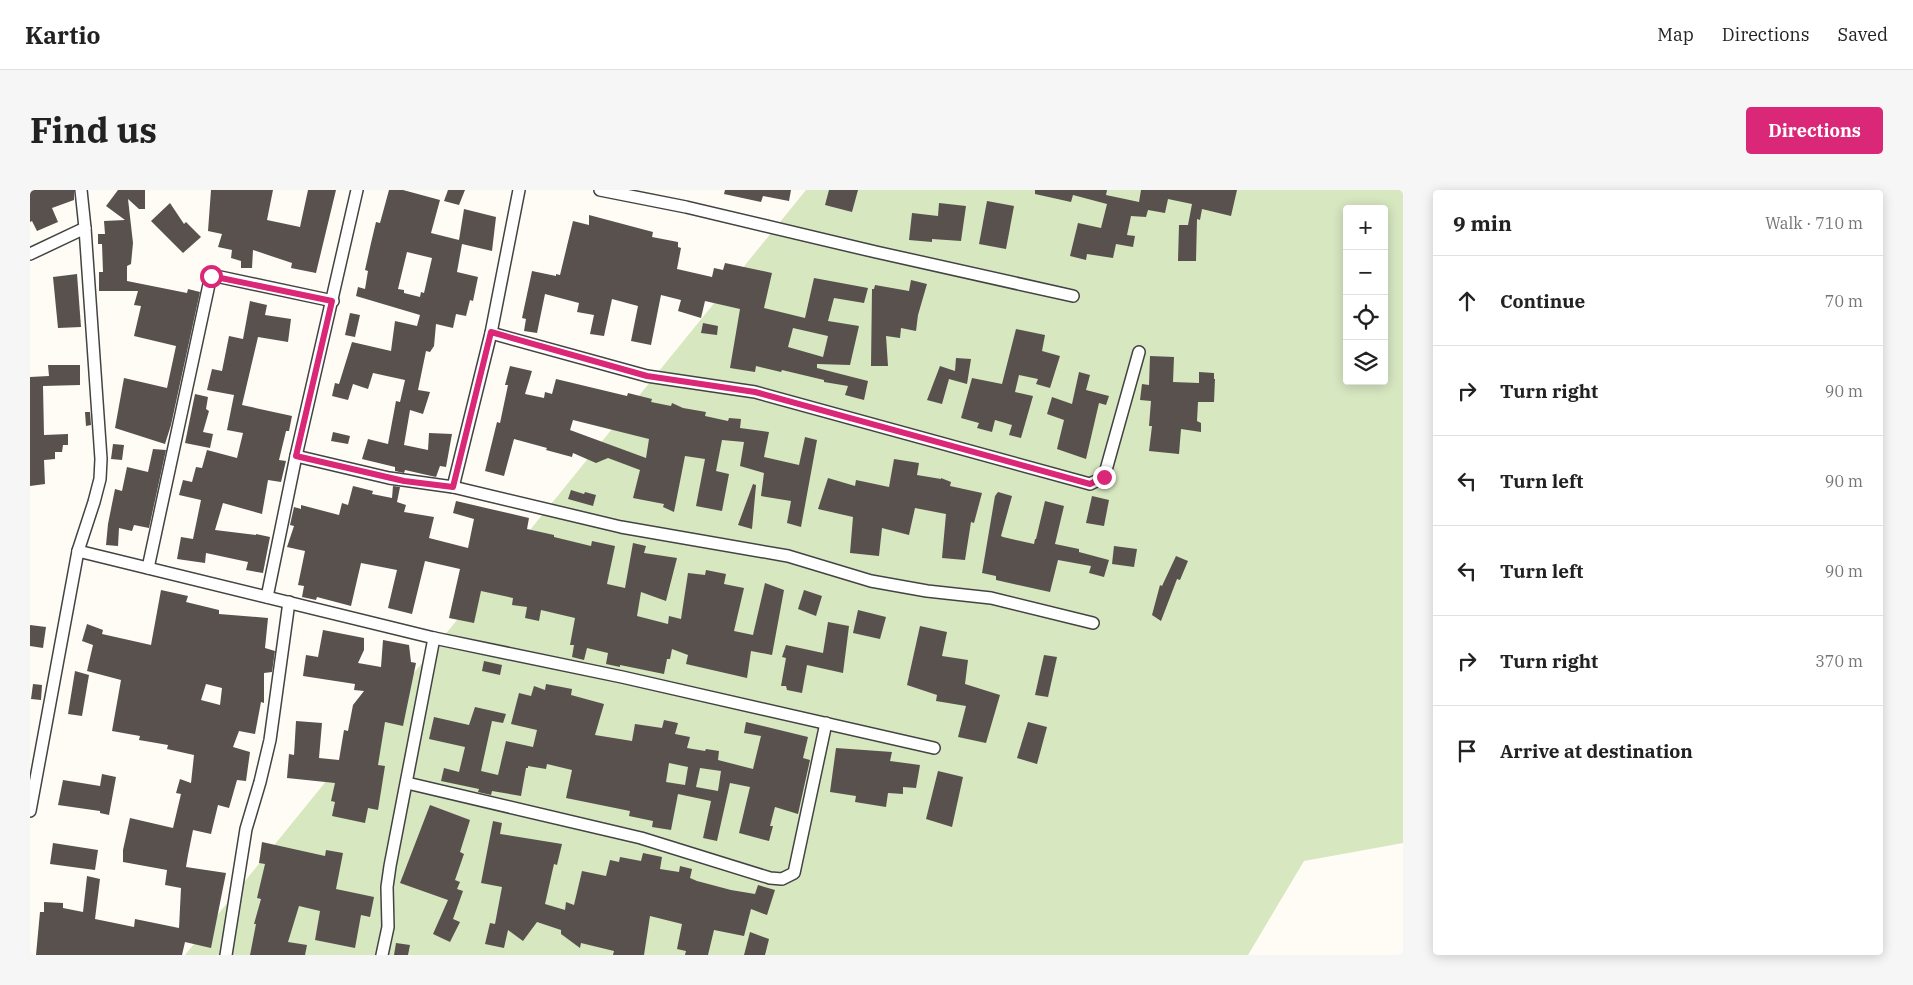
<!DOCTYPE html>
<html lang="en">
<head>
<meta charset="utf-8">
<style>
	body { margin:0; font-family:"IBM Plex Serif",serif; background:#f6f6f6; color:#222 }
	.controls { position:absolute; right:15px; top:15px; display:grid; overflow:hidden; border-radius:5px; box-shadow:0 2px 12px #0003 }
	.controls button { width:45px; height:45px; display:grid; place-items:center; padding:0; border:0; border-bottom:1px solid #e0e0e0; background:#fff; color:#222; font:25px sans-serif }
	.stop { position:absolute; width:15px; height:15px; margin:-11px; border:4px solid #db2777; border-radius:50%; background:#fff }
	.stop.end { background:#db2777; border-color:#fff; box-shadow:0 1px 5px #0008 }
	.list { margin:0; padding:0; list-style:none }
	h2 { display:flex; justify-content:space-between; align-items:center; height:65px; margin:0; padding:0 20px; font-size:21px }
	h2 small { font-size:16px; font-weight:400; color:#767676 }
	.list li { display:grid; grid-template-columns:32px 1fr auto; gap:15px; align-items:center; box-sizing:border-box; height:90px; padding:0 20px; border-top:1px solid #e0e0e0 }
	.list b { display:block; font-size:19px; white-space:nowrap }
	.list em { font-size:16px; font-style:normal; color:#767676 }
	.icon { flex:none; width:28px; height:28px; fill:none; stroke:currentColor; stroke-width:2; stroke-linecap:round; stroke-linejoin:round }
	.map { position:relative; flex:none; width:1373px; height:765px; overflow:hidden; border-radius:5px }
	header { display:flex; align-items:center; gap:30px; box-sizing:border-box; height:70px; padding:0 25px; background:#fff; border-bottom:1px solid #e0e0e0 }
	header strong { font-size:24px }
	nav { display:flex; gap:28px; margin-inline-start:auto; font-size:18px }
	.intro { display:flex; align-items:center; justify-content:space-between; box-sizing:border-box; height:120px; padding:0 30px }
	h1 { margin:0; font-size:35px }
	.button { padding:12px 22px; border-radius:5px; background:#db2777; color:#fff; font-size:18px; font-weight:700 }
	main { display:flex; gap:30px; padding:0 30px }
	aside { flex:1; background:#fff; border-radius:5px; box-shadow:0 2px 12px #0003 }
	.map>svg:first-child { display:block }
</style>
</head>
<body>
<header>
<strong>Kartio</strong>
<nav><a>Map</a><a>Directions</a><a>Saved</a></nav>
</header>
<div class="intro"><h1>Find us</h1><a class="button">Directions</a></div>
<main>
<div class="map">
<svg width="1373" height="765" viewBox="0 0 1373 765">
	<rect width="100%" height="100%" fill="#fefcf5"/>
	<!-- green -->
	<path fill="#d7e7c0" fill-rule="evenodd" d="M776 0H1373V653L1274 671 1218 765H155ZM1317 19H1354V191H1317Z"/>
	<!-- building -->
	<g fill="#58514e" fill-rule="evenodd">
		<polygon points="0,0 44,0 44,10 22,18 28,32 7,41 2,31 0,32"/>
		<polygon points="88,0 115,0 115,19 109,19 98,9 103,53 101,74 97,76 97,91 157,103 158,99 170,102 141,235 135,254 85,238 94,188 137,198 146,156 104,146 111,116 104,115 108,101 69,101 69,82 73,82 72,54 68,54 68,44 75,44 74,31 95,30 76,16"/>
		<polygon points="181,0 243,0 237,30 270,37 278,0 306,0 286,83 261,78 262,73 223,60 222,78 211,78 211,71 201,68 202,60 188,57 192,44 178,41"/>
		<path d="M359 0H373L410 10 401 43 429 50 434 19 466 27 462 61 432 54 427 82 448 87 443 111 440 110 436 126 426 124 423 138 406 134 404 156 400 162 396 161 388 200 400 202 393 224 380 220 374 255 398 260 399 243 422 244 416 277 410 276 406 287 375 280 374 283 365 281V277L332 269 338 249 358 254 366 211 370 212 375 190 343 183 338 199 323 194 318 210 302 206 305 193 309 194 322 152 361 161 365 131 387 136 390 125 326 106 328 97 335 99 338 81 335 80 341 53 346 32 350 33ZM377 62 402 68 394 103 391 102 390 107 374 103V100L368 99Z"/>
		<polygon points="418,0 435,0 429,15 414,11"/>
		<polygon points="695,0 761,0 759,11 733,6 731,12 694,4"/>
		<polygon points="799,0 828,0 822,22 795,15"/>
		<polygon points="1005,0 1077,0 1076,5 1109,12 1111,0 1207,0 1201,26 1172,19 1170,30 1167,29 1166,71 1148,71 1149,35 1158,35 1162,14 1138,9 1135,23 1118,20 1116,27 1101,26 1097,45 1105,46 1103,57 1086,54 1083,68 1057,64 1056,70 1040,66 1048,33 1071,38 1077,14 1043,5 1041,12 1005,4"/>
		<polygon points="957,11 984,16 976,59 949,54"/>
		<polygon points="140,13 154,34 156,32 171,47 153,63 121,31"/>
		<polygon points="909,13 936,16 931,51 902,49 902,52 879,50 882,23 908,26"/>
		<path d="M559 25 623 42 622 47 648 52V57L651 58 647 79 682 87 684 78 693 80 695 73 742 83 734 118 775 128 784 88 838 98 834 113 804 108 798 131 829 136 820 175 787 174V178L838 191 834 210 815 205 818 196 794 192V190L752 180 751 182 726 176 725 182 700 178 710 119 675 111 671 128 648 121 651 110 631 105 621 155 601 151 608 116 582 109 574 146 560 144 564 125 547 122 549 113 515 104 507 143 494 141 496 129 492 128 502 81 526 86V84L530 85 543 31 559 35ZM763 138 798 146 793 167 758 157Z"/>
		<polygon points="47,84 51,137 28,138 23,87"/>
		<polygon points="881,90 897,94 888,125 886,141 871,138 870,148 856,146 858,176 841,176 842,99 844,99 845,95 879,101"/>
		<polygon points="220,111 237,115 235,125 261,129 258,152 228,147 212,215 262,226 259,241 256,241 249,270 256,271 251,292 238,290 232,324 193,313 185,340 226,345 226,344 240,347 233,383 216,380 218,372 176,363 175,373 147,369 151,347 163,349 171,310 149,305 153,290 162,292 166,277 172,278 177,260 207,268 213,243 197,240 204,205 177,200 182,179 192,181 199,146 213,149"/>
		<polygon points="320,123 330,125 325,147 315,145"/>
		<polygon points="673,133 688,136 687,145 671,143"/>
		<polygon points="986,139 1015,145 1012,161 1030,166 1020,198 1006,194 1008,189 989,185 985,202 1003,206 991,248 979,245 982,235 965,230 962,242 947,238 949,233 931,228 942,188 972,194"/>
		<polygon points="1120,166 1144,167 1143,192 1169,193 1169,182 1184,183 1184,189 1185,189 1184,212 1168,212 1167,231 1171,233 1171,242 1151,239 1149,264 1119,261 1122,236 1119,236 1121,211 1110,210 1112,194 1119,195"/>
		<polygon points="926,168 941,169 937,194 919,189 912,214 897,210 910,176 925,181"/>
		<polygon points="18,175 50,175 50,195 13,196 14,245 38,244 38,255 33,255 32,262 25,262 25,269 14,270 15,294 0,296 0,187 19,186"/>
		<path d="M480 176 502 181 495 204 514 208 515 202 522 204 526 189 597 206 598 203 622 209 621 212 641 216 642 213 653 218 676 222 675 226 698 231 699 228 711 229 710 238 739 242 734 267 769 275 775 247 787 250 771 337 757 333 761 311 731 306 734 283 710 276 714 252 692 250 686 281 699 284 692 321 666 316 675 269 655 266 644 322 633 317 634 314 603 308 610 280 578 268 566 273 543 263 542 267 516 260 517 258 484 249 474 286 455 281 467 232 470 233 478 195H475ZM543 230 619 249 616 268 540 240Z"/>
		<polygon points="1049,182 1060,185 1056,200 1079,206 1076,215 1069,213 1056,269 1027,259 1034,230 1017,224 1022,207 1042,214"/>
		<polygon points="165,204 178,207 176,219 179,221 173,242 183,244 180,258 155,253"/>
		<polygon points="55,222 60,222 61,235 56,236"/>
		<polygon points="303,242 320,246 318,254 301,251"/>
		<polygon points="83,254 94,255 92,270 81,269"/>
		<polygon points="123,259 136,260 119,338 104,335 102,341 89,338 88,356 76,355 78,334 85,299 92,301 97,277 118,282"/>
		<polygon points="864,269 889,273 887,285 911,289 911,288 921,292 920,296 952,303 944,333 941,332 935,370 912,368 916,324 885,318 879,345 852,338 849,366 820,363 823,327 788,319 798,288 825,296 826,290 859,297"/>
		<polygon points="723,294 726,295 722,339 708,335"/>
		<polygon points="323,296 343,301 342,304 362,308 363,296 370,297 367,312 376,315 374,322 404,327 399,348 438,358 444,329 423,323 426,311 499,328 497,339 524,345 524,347 561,356 562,351 585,356 577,394 595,398 603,353 616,356 614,363 647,368 636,411 611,402 607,426 638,434 639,426 651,429 658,383 675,385 676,380 696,384 694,394 714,398 704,441 723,445 735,393 754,400 742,465 721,461 717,488 656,474 658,465 642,459 640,469 637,469 634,484 590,475 590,477 576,474 578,463 557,458 554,470 542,467 544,455 540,455 545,428 511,420 509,431 495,428 497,417 482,415 483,408 451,401 444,433 419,428 430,379 395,371 382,424 358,418 367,380 331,373 321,416 287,407 286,410 272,407 274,396 268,395 275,361 257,357 264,336 260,335 264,317 271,319 271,315 309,325 312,313 318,315"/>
		<polygon points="541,300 554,304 555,302 566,305 563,316 538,309"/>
		<polygon points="968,302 982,306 971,346 973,347 1004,354 1005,349 1006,349 1015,311 1034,316 1025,354 1049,359 1049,362 1079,370 1074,387 1059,383 1061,376 1028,370 1020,402 966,390 966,386 952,383 965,306"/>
		<polygon points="1062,306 1079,310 1074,336 1056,333"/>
		<polygon points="1084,356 1107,359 1104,377 1082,374"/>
		<polygon points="1146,366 1158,371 1150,390 1147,389 1131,431 1122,425 1130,395 1132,396"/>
		<path d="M131 400 158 406 156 412 189 420V424L238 428 235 458 245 461 242 482 234 483V513L231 512 225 544 209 541 203 557 220 562 216 591 207 590 199 618 188 615 181 644 163 640 158 665 156 677 196 683 181 758 155 752 152 765H6L10 722H14V712L33 713V718L53 722 57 686 70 689 65 729 104 737 105 729 149 738 151 698 135 695 137 680 93 672V660L100 628 143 638 151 604 146 603 150 589 161 593 164 565 137 559 138 555 109 550 110 546 82 541 91 490 57 481 63 455 52 451 57 434 73 440 72 444 121 455ZM176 494 192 498 190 515 171 510Z"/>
		<polygon points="774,400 792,406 786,426 768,419"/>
		<polygon points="828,420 856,427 850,449 823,443"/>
		<polygon points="798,432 819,436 813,483 777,475 772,503 757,500 756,496 751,496 756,468 752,467 756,455 793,463"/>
		<polygon points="0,435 16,437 13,458 0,456"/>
		<polygon points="890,436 917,442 912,466 938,470 935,494 970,505 956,553 928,547 936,516 906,511 907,505 877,495"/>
		<polygon points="293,440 334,448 334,460 328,473 351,477 353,450 379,455 381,472 386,473 373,536 355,532 348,575 355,576 348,620 338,618 335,633 302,626 305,612 301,611 305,593 257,588 259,564 264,565 266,531 292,533 289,568 309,570 314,540 318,541 323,515 334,501 324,500 325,494 273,486 276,465 288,467"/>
		<polygon points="1014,465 1027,467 1018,507 1005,505"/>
		<polygon points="454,471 472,475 470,485 452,481"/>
		<polygon points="45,481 59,485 52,526 38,524"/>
		<polygon points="3,494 12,495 11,510 1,509"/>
		<path d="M516 494 542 499 541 505 574 514 565 545 602 551 605 534 632 538 634 530 648 533 645 544 660 547 657 558 675 561 676 559 689 561 688 570 723 579 731 546 714 543 716 532 778 547 773 568 780 570 768 624 745 617 740 636H743L739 651 709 643 720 597 700 593 687 651 673 648 681 611 648 604 641 640 622 637 623 631 599 626 600 621 536 608 542 580 517 574 516 579 498 576V578H496L491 606 462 601 461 605 448 602 449 599 411 591 414 578 429 582 435 557 399 549 404 527 439 535 445 517 476 524 473 533 462 531 451 581 468 585 476 551 503 557 507 540 481 534 489 503 501 506 504 496 515 500ZM639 573 658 577 655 595 636 592ZM670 578 691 581 688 601 666 597Z"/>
		<polygon points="998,532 1017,537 1007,574 987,568"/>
		<polygon points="806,558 862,562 860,571 890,575 886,598 873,597 873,604 858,603 856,617 825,612 826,606 800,602"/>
		<polygon points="908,581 933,587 922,637 896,629"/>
		<polygon points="72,584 86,587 79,625 70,623 70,621 28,615 33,590 70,596"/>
		<polygon points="400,615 440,630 430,662 434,664 425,690 430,692 427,699 433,701 423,729 430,732 420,752 403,744 418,710 370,693"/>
		<polygon points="463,631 472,633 470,644 532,654 527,675 524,674 515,714 535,720 536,712 544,715 552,681 576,686 580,670 589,672 590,667 611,671 613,663 632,667 630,679 649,682 650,676 662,679 660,688 667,691 701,700 725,704 728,695 745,700 737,725 721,719 714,746 684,740 678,765 655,765 656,761 647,759 652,734 620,726 614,765 583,765 584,761 551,753 550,758 531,744 531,740 507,732 493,751 478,740 474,758 455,754 460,733 465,734 472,697 451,693"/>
		<polygon points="232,652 295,666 296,660 313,663 306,699 344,707 340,727 331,725 325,758 285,750 290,721 269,716 258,752 277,755 275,765 220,765 226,734 224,734 231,709 227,708 235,674 229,673"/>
		<polygon points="23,653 68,660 65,680 20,674"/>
		<polygon points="720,742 739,749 735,765 714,765"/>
		<polygon points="366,753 380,755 378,765 364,765"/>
	</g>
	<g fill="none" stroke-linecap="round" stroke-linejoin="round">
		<!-- minor casing -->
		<g stroke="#434343" stroke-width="14">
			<g id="minor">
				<polyline points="570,0 656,17 846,62 1043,106"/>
				<polyline points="0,64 55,38"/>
				<polyline points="461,143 617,186 725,202 1060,294 1074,287 1109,162"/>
				<polyline points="266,266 359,288 423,297 591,337 758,366 841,391 897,401 961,408 1063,433"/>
				<polyline points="423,297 461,143 489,0"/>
				<polyline points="48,361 404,448 592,487 904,558"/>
				<polyline points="118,378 181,85 303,111"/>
				<polyline points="237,407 266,266 327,0"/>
				<polyline points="377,593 611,648 740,688 752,689 764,683 796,533"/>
				<polyline points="0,621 48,361 64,312 70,289 71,269 55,38 51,0"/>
				<polyline points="196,765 216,639 230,592 240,550 259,412"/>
				<polyline points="352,765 358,737 357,697 360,676 404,448"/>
			</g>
		</g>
		<!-- minor -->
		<use href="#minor" stroke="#fff" stroke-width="11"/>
	</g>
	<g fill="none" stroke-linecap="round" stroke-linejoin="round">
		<!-- route -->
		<polyline stroke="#db2777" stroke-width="6" points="181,86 302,111 266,266 374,291 423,297 461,142 617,186 725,202 1060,294 1074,287"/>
	</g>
</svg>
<div class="controls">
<button>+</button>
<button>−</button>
<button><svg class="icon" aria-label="locate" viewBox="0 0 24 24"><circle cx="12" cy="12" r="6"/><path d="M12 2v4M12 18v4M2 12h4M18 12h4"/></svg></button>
<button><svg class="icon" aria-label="layers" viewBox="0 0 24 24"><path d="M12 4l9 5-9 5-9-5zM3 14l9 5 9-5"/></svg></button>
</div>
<div class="stop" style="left:181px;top:86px"></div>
<div class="stop end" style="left:1074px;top:287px"></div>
</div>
<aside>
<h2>9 min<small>Walk · 710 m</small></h2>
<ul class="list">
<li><svg class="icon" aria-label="ahead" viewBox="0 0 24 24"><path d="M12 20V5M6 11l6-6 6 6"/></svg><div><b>Continue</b></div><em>70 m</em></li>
<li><svg class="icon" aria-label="right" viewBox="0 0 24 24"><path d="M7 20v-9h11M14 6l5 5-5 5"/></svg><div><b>Turn right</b></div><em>90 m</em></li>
<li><svg class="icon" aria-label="left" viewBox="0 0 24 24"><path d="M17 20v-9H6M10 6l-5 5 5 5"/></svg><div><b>Turn left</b></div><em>90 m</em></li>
<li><svg class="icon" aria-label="left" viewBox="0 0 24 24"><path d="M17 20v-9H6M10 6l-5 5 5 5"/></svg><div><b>Turn left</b></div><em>90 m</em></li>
<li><svg class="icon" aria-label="right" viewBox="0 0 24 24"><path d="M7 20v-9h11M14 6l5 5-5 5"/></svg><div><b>Turn right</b></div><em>370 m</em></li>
<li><svg class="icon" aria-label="arrive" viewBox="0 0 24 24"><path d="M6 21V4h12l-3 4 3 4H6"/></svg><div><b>Arrive at destination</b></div></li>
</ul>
</aside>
</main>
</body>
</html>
